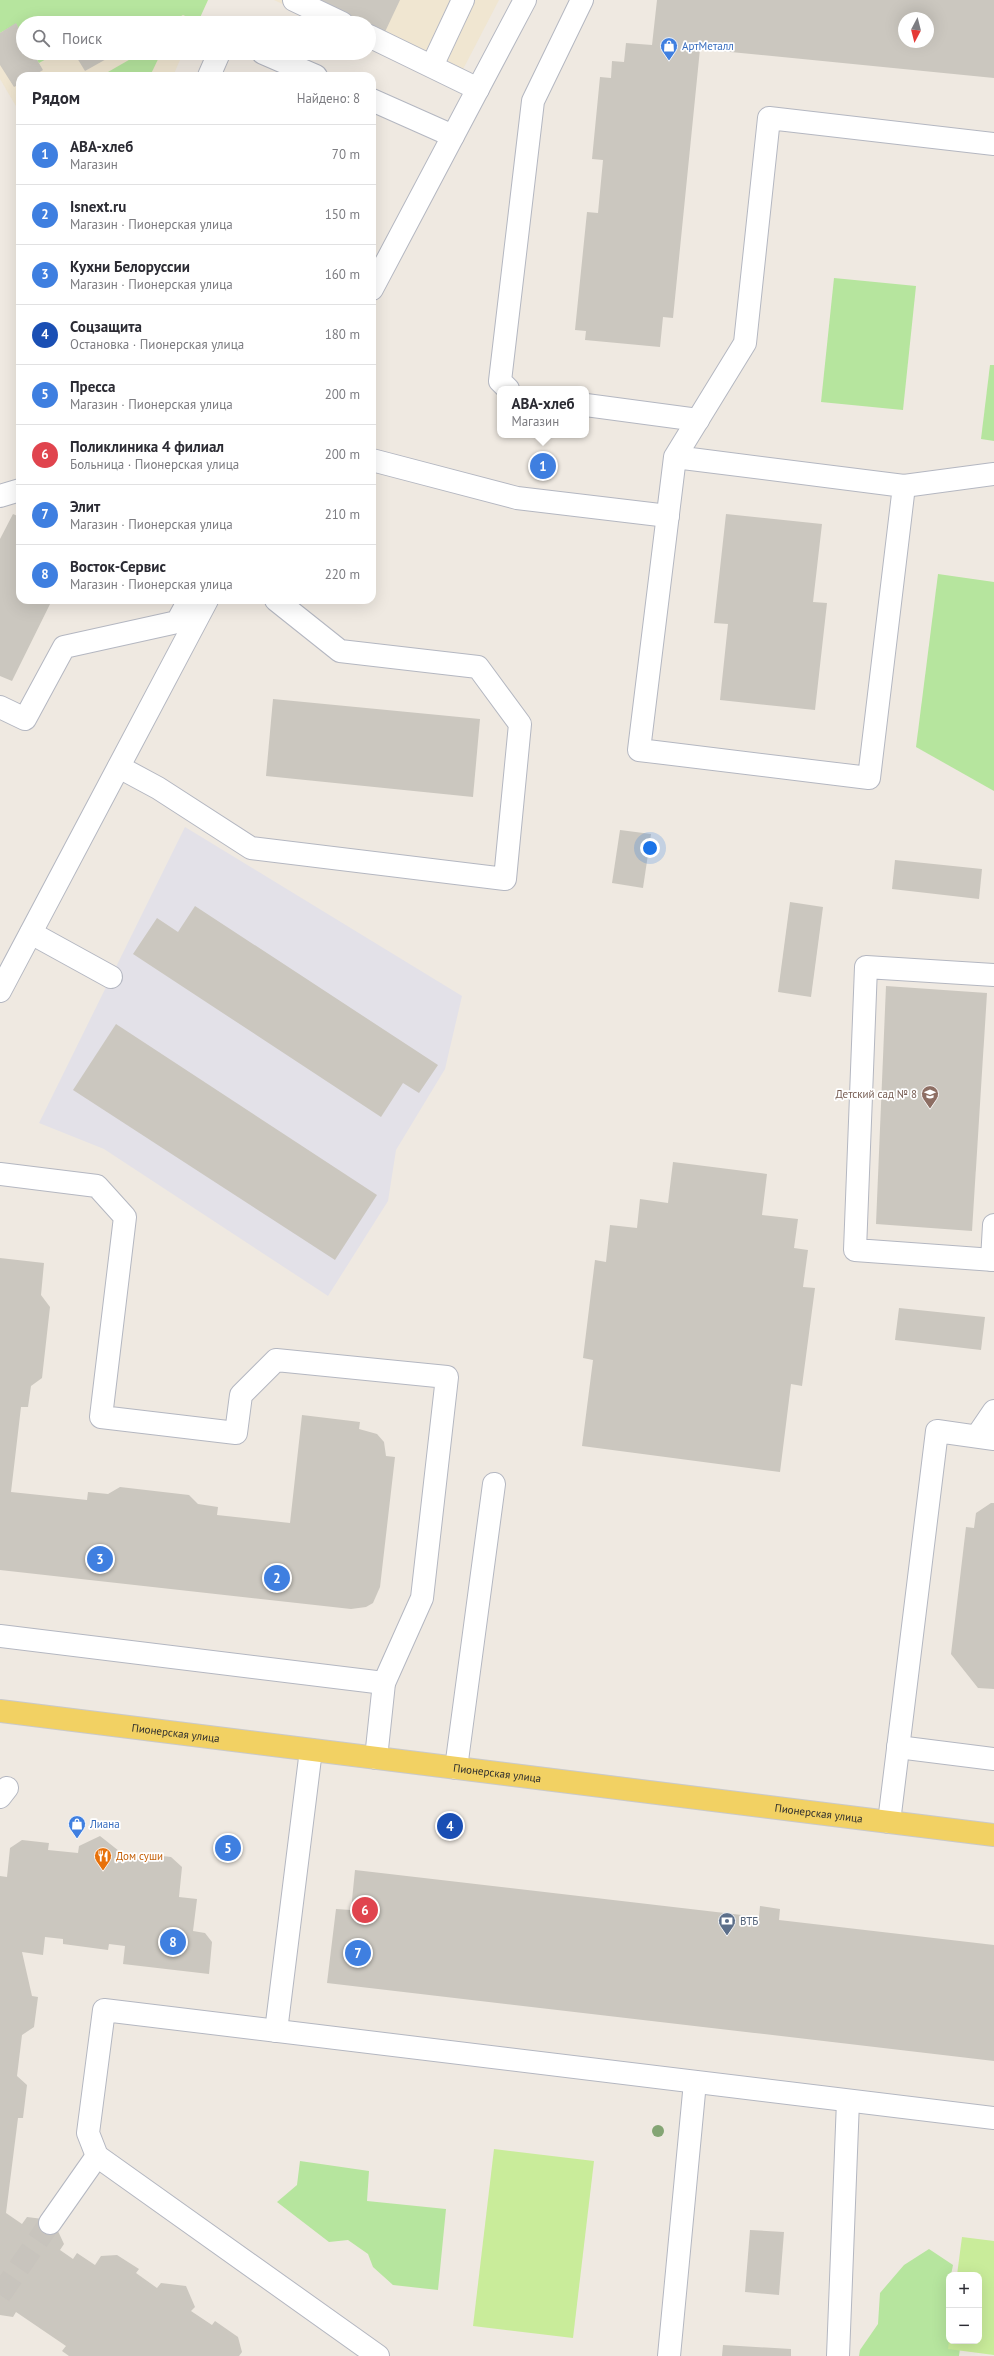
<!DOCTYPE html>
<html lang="ru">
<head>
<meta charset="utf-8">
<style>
	body { margin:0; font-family:"PT Sans",sans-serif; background:#f2f2f3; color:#2b2b33 }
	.controls { position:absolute; right:12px; bottom:12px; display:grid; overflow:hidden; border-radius:8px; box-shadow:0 4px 16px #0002 }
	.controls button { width:36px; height:36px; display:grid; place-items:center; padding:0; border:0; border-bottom:1px solid #e1e1e2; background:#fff; color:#2b2b33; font:20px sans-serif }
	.compass { position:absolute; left:898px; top:12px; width:36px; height:36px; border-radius:50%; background:#fff; box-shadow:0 4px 16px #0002; rotate:187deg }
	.you { position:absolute; left:650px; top:848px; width:14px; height:14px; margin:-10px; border:3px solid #fff; border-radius:50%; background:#1a73e8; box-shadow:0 0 0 6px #1a73e833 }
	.badge { display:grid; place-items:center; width:26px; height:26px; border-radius:50%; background:#4264fb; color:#fff; font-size:13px; font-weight:700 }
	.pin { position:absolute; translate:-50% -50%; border:2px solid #fff; box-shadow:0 1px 4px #0006 }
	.popup { position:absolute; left:497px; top:386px; width:92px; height:52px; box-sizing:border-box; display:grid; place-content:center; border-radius:8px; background:#fff; filter:drop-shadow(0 1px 3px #0005); font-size:13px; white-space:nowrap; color:#7c7c81 }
	.popup b { font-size:15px; color:#2b2b33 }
	.popup::after { content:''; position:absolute; left:50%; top:100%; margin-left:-8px; border:8px solid transparent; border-top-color:#fff }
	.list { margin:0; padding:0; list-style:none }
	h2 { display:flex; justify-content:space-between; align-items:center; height:52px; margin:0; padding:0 16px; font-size:17px }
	h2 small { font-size:13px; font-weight:400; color:#7c7c81 }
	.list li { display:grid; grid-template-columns:26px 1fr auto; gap:12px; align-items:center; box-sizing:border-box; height:60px; padding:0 16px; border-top:1px solid #e1e1e2 }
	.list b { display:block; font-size:15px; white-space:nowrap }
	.list p { margin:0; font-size:13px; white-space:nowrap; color:#7c7c81 }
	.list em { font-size:13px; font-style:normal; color:#7c7c81 }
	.icon { flex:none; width:22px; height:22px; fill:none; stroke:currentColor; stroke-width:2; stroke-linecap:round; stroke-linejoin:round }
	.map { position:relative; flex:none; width:994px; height:2356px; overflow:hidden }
	.search { position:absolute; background:#fff; box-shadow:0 4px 16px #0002; left:16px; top:16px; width:360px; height:44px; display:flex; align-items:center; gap:10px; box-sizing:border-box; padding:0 14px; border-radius:22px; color:#7c7c81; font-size:15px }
	.panel { position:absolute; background:#fff; box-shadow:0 4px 16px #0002; left:16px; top:72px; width:360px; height:532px; border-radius:12px }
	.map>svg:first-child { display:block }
</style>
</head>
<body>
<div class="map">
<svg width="994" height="2356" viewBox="0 0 994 2356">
	<rect width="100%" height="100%" fill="#efe9e1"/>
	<!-- industrial -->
	<polygon fill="#e3e1e8" points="185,827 462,996 445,1069 396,1150 388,1201 328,1296 104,1149 39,1123"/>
	<!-- education -->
	<g fill="#f0e6d1">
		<polygon points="0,0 208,0 197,23 23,23 23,53 183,53 173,76 20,76 20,113 0,79"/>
		<polygon points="274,0 499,0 458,79 369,23 323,23"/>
	</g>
	<!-- green -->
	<g fill="#b6e59e">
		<polygon points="0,0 208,0 198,22 183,15 169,23 123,23 119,17 108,23 23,23 23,36 16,24 0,33"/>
		<polygon points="33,53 57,53 39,63"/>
		<polygon points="141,53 161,53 150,76 101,76"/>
		<polygon points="834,278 916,286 903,410 821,402"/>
		<polygon points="990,365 994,365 994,441 981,439"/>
		<polygon points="938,574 994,582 994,791 916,747"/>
		<polygon points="300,2161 369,2171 367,2201 446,2209 438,2290 393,2285 373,2267 368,2254 348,2240 329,2242 277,2202 297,2185"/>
		<polygon points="929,2249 953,2265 951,2275 949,2275 949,2341 961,2341 959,2356 859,2356 860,2350 878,2324 880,2293 904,2265"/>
	</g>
	<!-- pitch -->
	<g fill="#c9ec9a">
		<polygon points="494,2149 594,2161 573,2338 473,2326"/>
		<polygon points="962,2237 994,2241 994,2355 948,2349 949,2341 979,2341 979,2275 957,2275"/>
	</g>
	<!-- building -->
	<g fill="#cbc7bf" fill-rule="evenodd">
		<polygon points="311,0 400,0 384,34 369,27 369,23 360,23"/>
		<path d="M657 0H994V78L700 49 673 318 663 317 660 347 585 340 586 331 575 330 587 212 598 213 603 160 592 159 600 77 611 78 612 61 624 62 626 43 652 45ZM904 18H928V42H904Z"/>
		<polygon points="119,16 123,23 108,23"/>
		<polygon points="16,23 23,36 23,53 33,53 43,70 33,76 20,76 20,84 14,87 0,65 0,33"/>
		<polygon points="74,53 117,53 85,71"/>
		<polygon points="13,514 20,517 20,600 52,600 12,681 0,676 0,539"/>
		<polygon points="726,514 822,524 813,602 827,603 815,710 720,700 728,624 714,623"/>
		<polygon points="273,699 480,719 473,797 266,776"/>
		<polygon points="620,830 651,834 643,888 612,883"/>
		<polygon points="895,860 982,869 979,899 892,889"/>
		<polygon points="790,902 823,907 811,997 778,992"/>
		<polygon points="195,906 438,1065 419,1093 403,1083 381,1117 133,954 157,918 178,932"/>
		<polygon points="886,986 987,993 972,1231 876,1224"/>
		<polygon points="116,1024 377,1195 335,1260 73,1090"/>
		<polygon points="673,1162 767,1174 762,1215 798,1219 794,1248 808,1250 803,1287 815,1288 802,1386 791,1384 780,1472 582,1446 593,1360 583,1358 595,1260 606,1262 610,1225 637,1228 640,1199 668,1203"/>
		<polygon points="0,1258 44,1263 41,1295 50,1307 42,1378 31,1386 28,1407 21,1407 11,1492 87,1500 88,1492 108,1494 120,1487 189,1495 198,1504 218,1507 217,1515 290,1523 302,1415 360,1422 359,1429 377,1434 384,1442 386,1456 395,1457 380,1587 373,1603 366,1607 351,1609 0,1570"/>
		<polygon points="899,1308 985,1317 981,1350 895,1340"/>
		<polygon points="991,1503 994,1503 994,1689 978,1688 951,1654 966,1527 974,1528 976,1513"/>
		<polygon points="100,1836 119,1851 118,1858 144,1860 145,1854 171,1857 182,1867 179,1897 197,1899 193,1931 205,1933 212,1942 209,1974 123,1964 125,1946 109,1944 108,1950 63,1944 63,1939 45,1937 43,1955 22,1952 32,1996 38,1997 34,2027 22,2035 17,2076 27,2085 23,2118 18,2118 6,2213 22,2224 27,2217 43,2219 57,2229 64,2244 60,2250 73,2259 77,2253 95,2265 101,2256 117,2255 139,2269 136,2273 157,2288 161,2283 186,2286 195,2307 191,2311 212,2325 215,2321 238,2337 242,2352 239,2356 69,2356 62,2351 66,2346 16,2312 13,2317 0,2315 0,1876 7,1877 10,1848 22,1840 49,1843 48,1850 78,1853 79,1846"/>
		<polygon points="355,1870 759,1917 760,1906 780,1909 779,1920 994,1945 994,2061 327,1983 336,1909 351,1910"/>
		<polygon points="750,2230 784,2232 779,2295 745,2292"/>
		<polygon points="723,2345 791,2349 791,2356 722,2356"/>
	</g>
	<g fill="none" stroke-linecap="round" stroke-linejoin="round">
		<!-- minor-tunnel -->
		<polyline stroke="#c8c4bd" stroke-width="22" stroke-dasharray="22 11" stroke-linecap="butt" points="0,2295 50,2223"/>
		<!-- minor casing -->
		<g stroke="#b4b7c1" stroke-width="24">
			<g id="minor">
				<polyline points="294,0 342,23"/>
				<polyline points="369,36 478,89"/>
				<polyline points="263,53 316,76"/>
				<polyline points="432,66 463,0"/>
				<polyline points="209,76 219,53"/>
				<polyline points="372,100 453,136"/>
				<polyline points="372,289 525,0"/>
				<polyline points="508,389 500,381 533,101 582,0"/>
				<polyline points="586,405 698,420"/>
				<polyline points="675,457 904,486 869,778 639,750 675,457 745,343 769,118 994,144"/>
				<polyline points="372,460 517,498 668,516"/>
				<polyline points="904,486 994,474"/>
				<polyline points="0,496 20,490"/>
				<polyline points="0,707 25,719 64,647 177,622 189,600"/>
				<polyline points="119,767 158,788 251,848 505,879 520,724 478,667 340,651 276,600"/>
				<polyline points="31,933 111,977"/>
				<polyline points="994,975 866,967 855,1250 994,1260"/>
				<polyline points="0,991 207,600"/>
				<polyline points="0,1174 97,1186 125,1217 101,1417 236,1433 241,1395 276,1360 447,1377 422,1598 384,1683 376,1758"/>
				<polyline points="992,1260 994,1225"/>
				<polyline points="977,1436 994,1411"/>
				<polyline points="0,1636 384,1683"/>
				<polyline points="898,1747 994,1759"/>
				<polyline points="456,1768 494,1484"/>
				<polyline points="0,1797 7,1788"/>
				<polyline points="889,1822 937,1431 994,1439"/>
				<polyline points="276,2031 311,1750"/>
				<polyline points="50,2223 97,2156"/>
				<polyline points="378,2356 97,2156 88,2133 104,2010 994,2118"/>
				<polyline points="669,2356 695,2082"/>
				<polyline points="838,2356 848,2101"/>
			</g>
		</g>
		<!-- major casing -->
		<g stroke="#c9c9c9" stroke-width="24">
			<g id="major">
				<path id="s1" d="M0 1711 994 1835"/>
			</g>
		</g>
		<!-- minor -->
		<use href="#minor" stroke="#fff" stroke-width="22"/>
		<!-- major -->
		<use href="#major" stroke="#f2d163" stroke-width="22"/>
	</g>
	<!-- trees -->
	<circle fill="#84a574" cx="658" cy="2131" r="6"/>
	<!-- icons -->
	<defs>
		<g id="shop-pin" transform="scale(0.9)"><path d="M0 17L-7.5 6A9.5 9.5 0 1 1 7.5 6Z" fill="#3f7fe0" stroke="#fff"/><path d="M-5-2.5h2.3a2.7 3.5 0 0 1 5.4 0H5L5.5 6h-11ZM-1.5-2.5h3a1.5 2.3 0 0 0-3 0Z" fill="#fff"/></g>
		<g id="school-pin" transform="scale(0.9)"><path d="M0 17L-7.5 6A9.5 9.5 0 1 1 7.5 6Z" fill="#8d6e63" stroke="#fff"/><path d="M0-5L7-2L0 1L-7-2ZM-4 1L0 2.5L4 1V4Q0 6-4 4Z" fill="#fff"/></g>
		<g id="restaurant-pin" transform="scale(0.9)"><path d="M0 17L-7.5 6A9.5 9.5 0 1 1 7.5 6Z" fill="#e8710a" stroke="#fff"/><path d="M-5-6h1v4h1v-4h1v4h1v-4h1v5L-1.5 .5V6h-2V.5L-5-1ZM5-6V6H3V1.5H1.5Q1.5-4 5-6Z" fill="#fff"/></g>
		<g id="bank-pin" transform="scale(0.9)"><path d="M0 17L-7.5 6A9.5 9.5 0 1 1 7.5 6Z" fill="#5c6f8a" stroke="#fff"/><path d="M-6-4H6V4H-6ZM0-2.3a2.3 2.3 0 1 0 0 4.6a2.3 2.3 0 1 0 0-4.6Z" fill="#fff"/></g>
	</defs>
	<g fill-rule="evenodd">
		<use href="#shop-pin" x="669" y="46"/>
		<use href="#school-pin" x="930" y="1094"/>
		<use href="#shop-pin" x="77" y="1824"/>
		<use href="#restaurant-pin" x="103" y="1856"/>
		<use href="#bank-pin" x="727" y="1921"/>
	</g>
	<g text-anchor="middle" stroke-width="3.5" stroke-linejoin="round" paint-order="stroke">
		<!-- shop labels -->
		<g font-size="11" fill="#366cbe" stroke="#fff" text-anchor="start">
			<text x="682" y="50">АртМеталл</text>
			<text x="90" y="1828">Лиана</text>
		</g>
		<!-- education labels -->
		<g font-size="11" fill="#785e54" stroke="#fff" text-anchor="end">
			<text x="917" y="1098">Детский сад № 8</text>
		</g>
		<!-- street labels -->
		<g font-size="11" fill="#2e2e2e" stroke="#fff">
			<text dy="4" stroke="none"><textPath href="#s1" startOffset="177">Пионерская улица</textPath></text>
			<text dy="4" stroke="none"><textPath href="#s1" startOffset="501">Пионерская улица</textPath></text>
			<text dy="4" stroke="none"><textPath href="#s1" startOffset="825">Пионерская улица</textPath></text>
		</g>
		<!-- food labels -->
		<g font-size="11" fill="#c56008" stroke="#fff" text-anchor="start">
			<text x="116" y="1860">Дом суши</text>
		</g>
		<!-- service labels -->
		<g font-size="11" fill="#4e5e75" stroke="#fff" text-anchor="start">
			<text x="740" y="1925">ВТБ</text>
		</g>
	</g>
</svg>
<div class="controls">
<button>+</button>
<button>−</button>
</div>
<svg class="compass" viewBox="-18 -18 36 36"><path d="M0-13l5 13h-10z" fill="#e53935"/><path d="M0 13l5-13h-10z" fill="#7c7c81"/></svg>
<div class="you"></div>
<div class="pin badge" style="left:543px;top:466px;background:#3f7fe0">1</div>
<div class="popup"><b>АВА-хлеб</b>Магазин</div>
<div class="pin badge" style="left:277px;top:1578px;background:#3f7fe0">2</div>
<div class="pin badge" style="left:100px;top:1559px;background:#3f7fe0">3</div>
<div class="pin badge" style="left:450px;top:1826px;background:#1a4fb4">4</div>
<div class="pin badge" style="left:228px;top:1848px;background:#3f7fe0">5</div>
<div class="pin badge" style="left:365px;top:1910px;background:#e0444e">6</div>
<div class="pin badge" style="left:358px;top:1953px;background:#3f7fe0">7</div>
<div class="pin badge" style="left:173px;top:1942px;background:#3f7fe0">8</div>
<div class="search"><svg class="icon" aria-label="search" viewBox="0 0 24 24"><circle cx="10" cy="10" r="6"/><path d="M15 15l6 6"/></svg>Поиск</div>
<section class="panel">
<h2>Рядом<small>Найдено: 8</small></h2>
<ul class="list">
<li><span class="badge" style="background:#3f7fe0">1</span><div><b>АВА-хлеб</b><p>Магазин</p></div><em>70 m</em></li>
<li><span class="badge" style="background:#3f7fe0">2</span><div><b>Isnext.ru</b><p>Магазин · Пионерская улица</p></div><em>150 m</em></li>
<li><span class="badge" style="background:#3f7fe0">3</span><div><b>Кухни Белоруссии</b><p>Магазин · Пионерская улица</p></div><em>160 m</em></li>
<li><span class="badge" style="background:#1a4fb4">4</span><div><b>Соцзащита</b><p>Остановка · Пионерская улица</p></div><em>180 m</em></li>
<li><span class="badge" style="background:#3f7fe0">5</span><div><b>Пресса</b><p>Магазин · Пионерская улица</p></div><em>200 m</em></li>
<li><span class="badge" style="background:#e0444e">6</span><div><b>Поликлиника 4 филиал</b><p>Больница · Пионерская улица</p></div><em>200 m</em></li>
<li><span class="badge" style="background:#3f7fe0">7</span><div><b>Элит</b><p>Магазин · Пионерская улица</p></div><em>210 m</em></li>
<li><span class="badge" style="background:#3f7fe0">8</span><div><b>Восток-Сервис</b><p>Магазин · Пионерская улица</p></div><em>220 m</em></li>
</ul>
</section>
</div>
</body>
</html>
